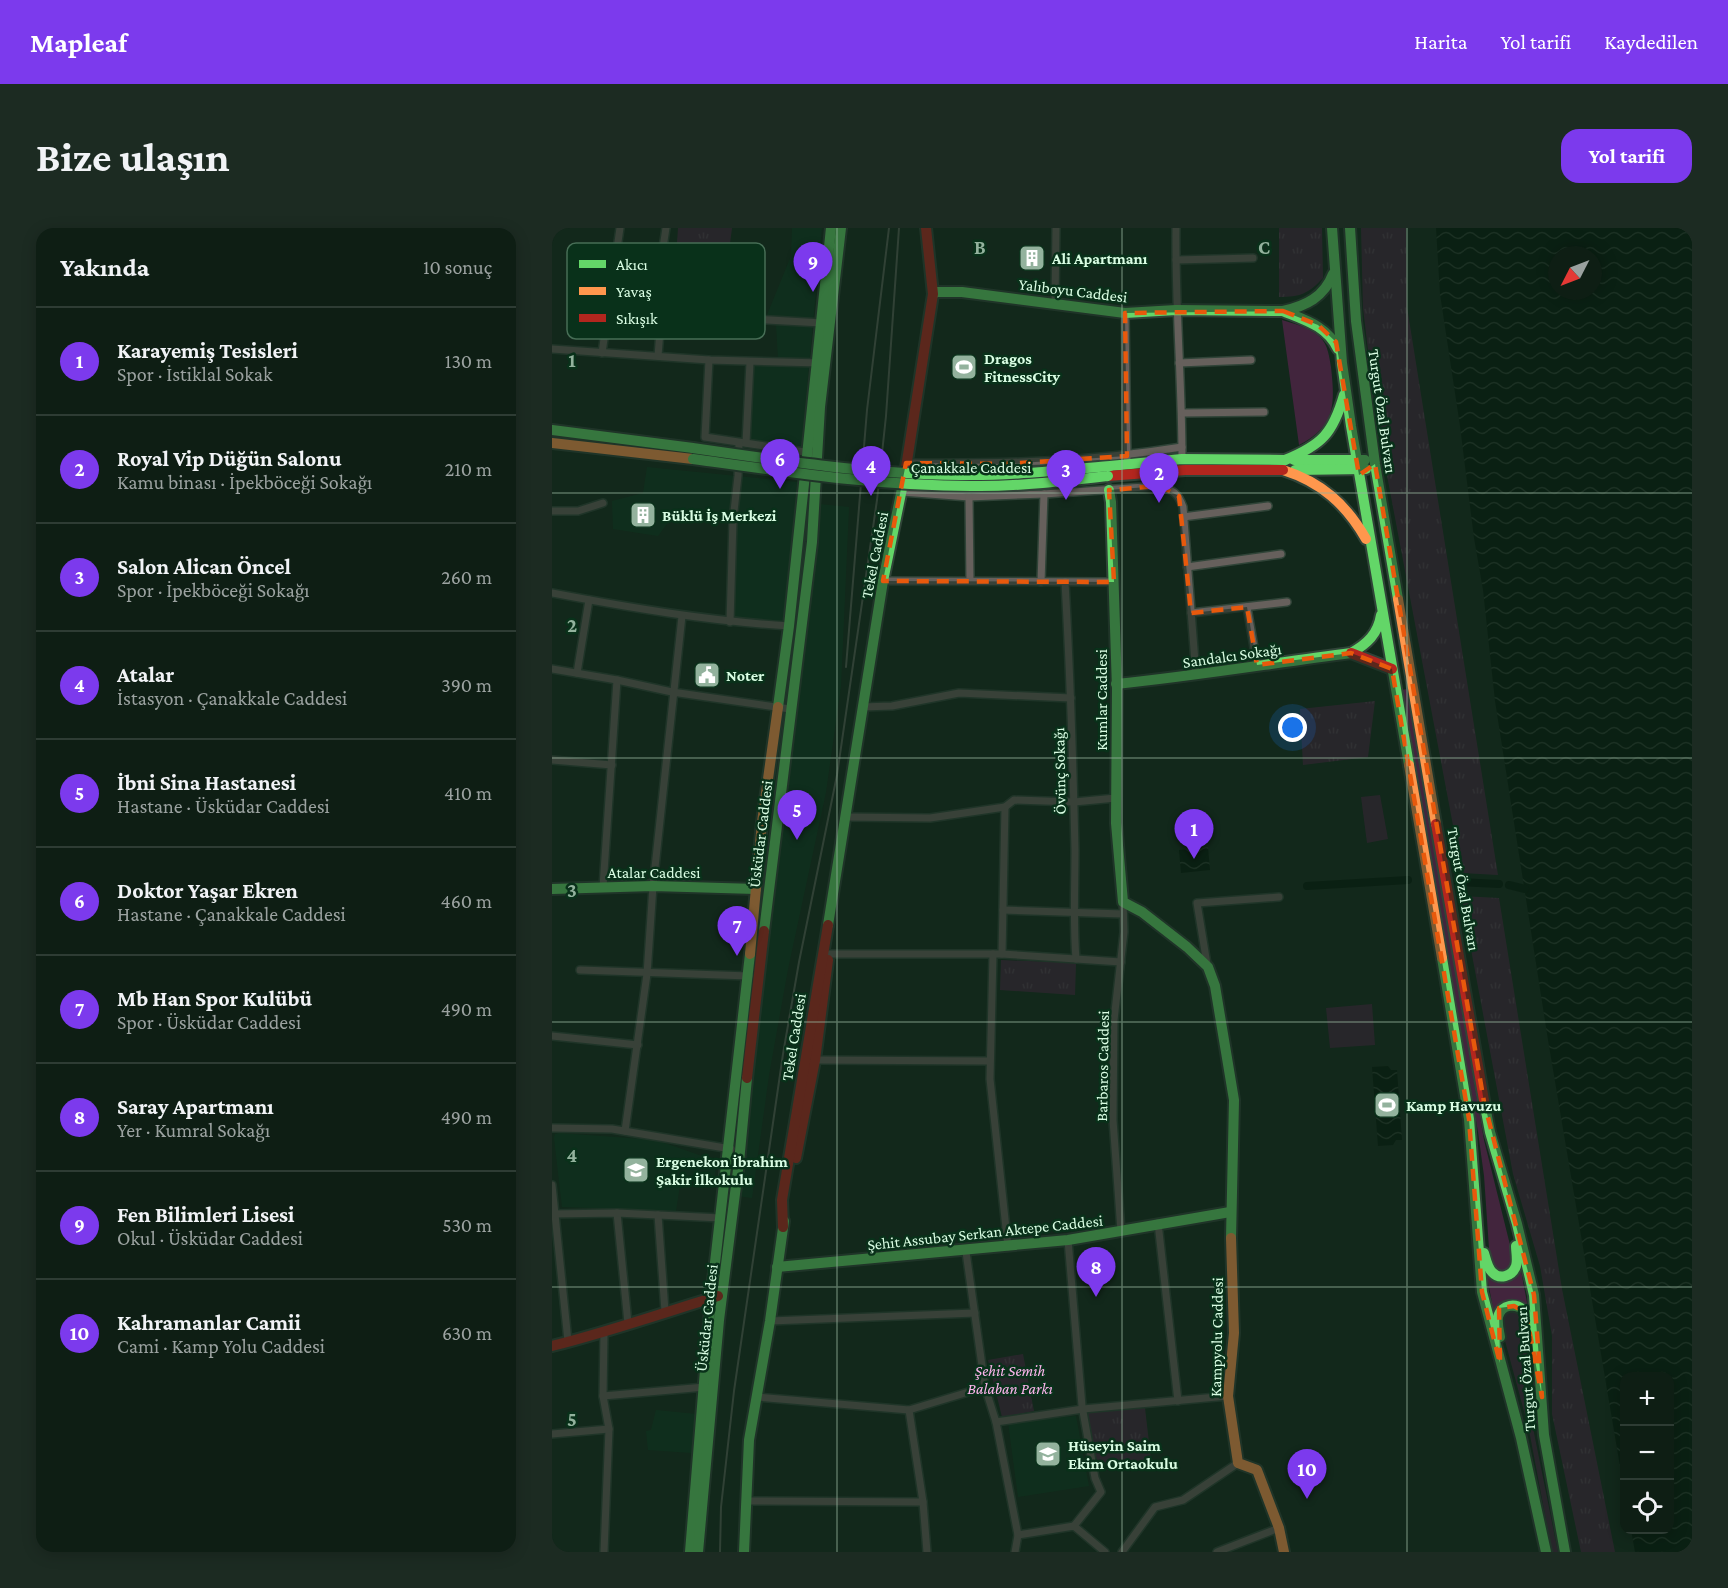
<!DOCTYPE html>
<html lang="tr">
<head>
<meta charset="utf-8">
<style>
	body { margin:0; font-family:"Crimson Pro",serif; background:#1c2b22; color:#f1f3f6 }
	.controls { position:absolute; right:18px; bottom:18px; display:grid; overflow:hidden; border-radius:12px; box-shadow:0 3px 15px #0003 }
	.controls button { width:54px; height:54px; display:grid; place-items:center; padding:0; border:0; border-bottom:2px solid #2e3c34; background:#0e1e14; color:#f1f3f6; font:30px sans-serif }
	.compass { position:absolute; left:996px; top:18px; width:54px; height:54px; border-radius:50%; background:#0e1e14; box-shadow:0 3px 15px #0003; rotate:228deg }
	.you { position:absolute; left:741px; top:500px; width:21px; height:21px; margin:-15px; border:4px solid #fff; border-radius:50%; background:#1a73e8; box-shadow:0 0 0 9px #1a73e833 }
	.badge { display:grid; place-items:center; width:39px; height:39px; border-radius:50%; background:#7c3aed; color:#fff; font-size:20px; font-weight:700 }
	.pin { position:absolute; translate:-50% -50px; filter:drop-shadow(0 2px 3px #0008) }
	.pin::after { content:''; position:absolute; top:32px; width:21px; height:18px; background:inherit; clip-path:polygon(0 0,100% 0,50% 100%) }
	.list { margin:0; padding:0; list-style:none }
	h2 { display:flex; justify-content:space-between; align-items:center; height:78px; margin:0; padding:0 24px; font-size:26px }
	h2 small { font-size:20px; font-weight:400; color:#9ba2a0 }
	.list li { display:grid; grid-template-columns:39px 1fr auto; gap:18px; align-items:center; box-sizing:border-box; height:108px; padding:0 24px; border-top:2px solid #2e3c34 }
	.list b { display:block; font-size:22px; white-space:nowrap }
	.list p { margin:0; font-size:20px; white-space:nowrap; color:#9ba2a0 }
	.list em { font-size:20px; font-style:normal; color:#9ba2a0 }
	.icon { flex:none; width:33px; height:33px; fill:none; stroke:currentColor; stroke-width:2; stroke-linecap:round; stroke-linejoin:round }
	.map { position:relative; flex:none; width:1140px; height:1324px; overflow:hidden; border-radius:18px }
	header { display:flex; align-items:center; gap:36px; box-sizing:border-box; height:84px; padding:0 30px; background:#7c3aed; color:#fff }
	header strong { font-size:28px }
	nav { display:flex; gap:33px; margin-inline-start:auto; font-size:21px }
	.intro { display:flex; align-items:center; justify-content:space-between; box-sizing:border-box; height:144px; padding:0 36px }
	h1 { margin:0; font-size:42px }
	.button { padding:15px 27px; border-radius:18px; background:#7c3aed; color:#fff; font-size:21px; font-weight:700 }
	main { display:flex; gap:36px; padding:0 36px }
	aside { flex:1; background:#0e1e14; border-radius:18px; box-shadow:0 3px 15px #0003 }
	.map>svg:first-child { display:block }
</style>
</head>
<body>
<header>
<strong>Mapleaf</strong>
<nav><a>Harita</a><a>Yol tarifi</a><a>Kaydedilen</a></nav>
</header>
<div class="intro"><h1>Bize ulaşın</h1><a class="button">Yol tarifi</a></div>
<main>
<aside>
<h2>Yakında<small>10 sonuç</small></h2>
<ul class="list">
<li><span class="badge">1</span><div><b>Karayemiş Tesisleri</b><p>Spor · İstiklal Sokak</p></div><em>130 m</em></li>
<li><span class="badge">2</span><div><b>Royal Vip Düğün Salonu</b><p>Kamu binası · İpekböceği Sokağı</p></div><em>210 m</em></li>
<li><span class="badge">3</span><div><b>Salon Alican Öncel</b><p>Spor · İpekböceği Sokağı</p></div><em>260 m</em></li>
<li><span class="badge">4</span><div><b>Atalar</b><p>İstasyon · Çanakkale Caddesi</p></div><em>390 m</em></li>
<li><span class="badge">5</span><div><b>İbni Sina Hastanesi</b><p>Hastane · Üsküdar Caddesi</p></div><em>410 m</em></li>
<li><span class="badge">6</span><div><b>Doktor Yaşar Ekren</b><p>Hastane · Çanakkale Caddesi</p></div><em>460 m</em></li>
<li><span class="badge">7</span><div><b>Mb Han Spor Kulübü</b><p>Spor · Üsküdar Caddesi</p></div><em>490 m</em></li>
<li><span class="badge">8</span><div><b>Saray Apartmanı</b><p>Yer · Kumral Sokağı</p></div><em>490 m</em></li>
<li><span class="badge">9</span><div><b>Fen Bilimleri Lisesi</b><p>Okul · Üsküdar Caddesi</p></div><em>530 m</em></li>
<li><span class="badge">10</span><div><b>Kahramanlar Camii</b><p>Cami · Kamp Yolu Caddesi</p></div><em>630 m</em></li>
</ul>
</aside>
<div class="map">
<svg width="1140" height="1324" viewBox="0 0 1140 1324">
	<defs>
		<pattern id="park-tufts" width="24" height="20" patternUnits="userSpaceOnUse" patternTransform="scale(1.5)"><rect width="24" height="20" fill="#42253d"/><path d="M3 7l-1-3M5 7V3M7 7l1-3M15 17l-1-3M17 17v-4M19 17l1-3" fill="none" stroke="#543b50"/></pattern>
		<pattern id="water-waves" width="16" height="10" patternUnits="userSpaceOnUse" patternTransform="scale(1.5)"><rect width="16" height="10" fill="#021709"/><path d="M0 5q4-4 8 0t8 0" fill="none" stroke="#263a2d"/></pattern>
	</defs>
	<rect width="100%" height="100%" fill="#12281b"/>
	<!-- built -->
	<g fill="#0d371f">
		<polygon points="240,0 270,0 249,221 197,213 202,130 226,131 224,96 205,95 206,87 215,87 239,28"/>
		<polygon points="95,239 245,254 232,396 182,391 185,291 123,285 106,308 61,301 60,273 91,265"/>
		<polygon points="267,276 297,279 289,458 274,564 236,741 217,847 200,970 185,968"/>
		<polygon points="7,905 104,912 164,933 162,960 129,950 124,983 10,979 2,910 3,906"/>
		<polygon points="104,1182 144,1186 140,1225 96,1222 94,1203 99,1202"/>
		<polygon points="524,1188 537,1258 466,1269 456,1194"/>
	</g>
	<!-- green -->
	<g fill="#42253d">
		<path d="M730 92C743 96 757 99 768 109 776 117 777 128 779 139 783 176 784 198 747 217Z"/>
		<polygon points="855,461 932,912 962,1033 952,1045 938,1035 932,948 926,904 850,462"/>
		<polygon points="828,567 836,611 815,615 809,569"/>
		<polygon points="820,776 823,817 778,820 774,780"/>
		<path d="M969 1042 976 1080 942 1085 935 1049C950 1057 960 1057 969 1042Z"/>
		<polygon points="961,1082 972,1092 979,1190 1006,1324 1000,1324 977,1202 949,1098 950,1085"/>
	</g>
	<!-- park -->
	<g fill="url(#park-tufts)">
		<polygon points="126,0 180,0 170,77 121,76"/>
		<path d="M727 0H770L771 50C756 66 748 69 727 69Z"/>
		<polygon points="809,0 854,0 855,79 946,647 910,645 824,189 811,80"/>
		<polygon points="823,473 816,529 751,537 748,481"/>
		<polygon points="909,668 947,670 1010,1061 1063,1324 1029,1324 1000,1186 1000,1108 988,1038 961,946"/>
		<polygon points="449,732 524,735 523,767 448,762"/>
		<polygon points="471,1126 482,1183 450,1189 436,1132"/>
		<polygon points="593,1180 599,1232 546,1238 535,1184"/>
	</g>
	<!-- water -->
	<g fill="url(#water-waves)" fill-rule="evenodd">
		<path d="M884 0H1140V1324H1083L1079 1302H1118V1148H1072V1262L996 812 943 473 931 362 922 310 908 198 888 66ZM1005 27H1041V63H1005Z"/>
		<polygon points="656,619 658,642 629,645 627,622"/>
		<polygon points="836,838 839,842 845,842 850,912 844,912 841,917 826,918 820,839"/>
	</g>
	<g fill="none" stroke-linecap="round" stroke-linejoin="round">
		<!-- canal -->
		<g stroke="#021709" stroke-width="8">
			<polyline points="906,654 947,656"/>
			<polyline points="957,657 973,661"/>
			<polyline points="755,658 856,652"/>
		</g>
		<!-- street casing -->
		<g stroke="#304438" stroke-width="10">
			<g id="street">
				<path d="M624 0C623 77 630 154 630 231"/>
				<polyline points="624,32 701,30"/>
				<polyline points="503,77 504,0"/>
				<polyline points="573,85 575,231"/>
				<polyline points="110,86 270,95"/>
				<polyline points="0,121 157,132 269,135"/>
				<polyline points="50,125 68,0"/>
				<polyline points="106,128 110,78 110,26 114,0"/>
				<polyline points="157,132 153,209 259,225"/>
				<polyline points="627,135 699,132"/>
				<polyline points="630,185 712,184"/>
				<polyline points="194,215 198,134"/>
				<path d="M354 235C447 236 538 234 630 219"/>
				<path d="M350 264 417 269 492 266 607 258C621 262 626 265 631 279L644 447"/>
				<polyline points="417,269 418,353"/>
				<polyline points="0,283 26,283 51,275"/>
				<polyline points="631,289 716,278"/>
				<polyline points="635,339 729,326"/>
				<polyline points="331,353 562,354"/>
				<polyline points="489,354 492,266"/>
				<path d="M513 354C518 443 521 533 523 622 523 659 521 695 524 731"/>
				<path d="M0 365C79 380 157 393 237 398"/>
				<polyline points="695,379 705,437"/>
				<polyline points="639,385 735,374"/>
				<polyline points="178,394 181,292 186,248 187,215"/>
				<polyline points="0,441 65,452 120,464 238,481"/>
				<polyline points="25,445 37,372"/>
				<polyline points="310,479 340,478 407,465 519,470"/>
				<polyline points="0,532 60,537"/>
				<polyline points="294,589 378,590 453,579 462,572 522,574 564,570"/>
				<polyline points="51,659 65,452"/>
				<polyline points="451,682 571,686"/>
				<polyline points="277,726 450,726 569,734"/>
				<polyline points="441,726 438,851 456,1019"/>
				<polyline points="450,726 453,579"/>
				<polyline points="655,736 645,675 727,669"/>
				<polyline points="28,742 197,748"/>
				<polyline points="0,808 86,817"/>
				<polyline points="263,832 438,833"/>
				<polyline points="0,900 60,901 179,921"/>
				<polyline points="73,903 95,746 101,658 130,388"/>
				<polyline points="0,957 16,1113"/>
				<polyline points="65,985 76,1095"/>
				<polyline points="0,986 65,985 169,990"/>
				<polyline points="106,987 113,1083"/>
				<polyline points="606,995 626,1173"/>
				<polyline points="569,1003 561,892 562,792 572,704 571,674"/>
				<polyline points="516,1012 530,1178 543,1250 549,1264 522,1298"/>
				<polyline points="414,1024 433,1159 444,1194 466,1307 463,1324"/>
				<polyline points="218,1093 423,1085"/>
				<polyline points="52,1105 51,1168 57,1201 52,1324"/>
				<polyline points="51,1168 153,1159"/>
				<polyline points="205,1169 357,1182 433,1159"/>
				<polyline points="444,1194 531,1181 676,1168"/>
				<polyline points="0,1206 57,1201"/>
				<polyline points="194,1273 371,1274 357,1182"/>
				<polyline points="371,1274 375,1324"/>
				<polyline points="466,1307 522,1298 553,1324"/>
				<polyline points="570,1324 603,1279 631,1272 686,1235"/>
				<polyline points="665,1324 727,1300"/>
			</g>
		</g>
		<!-- fast casing -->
		<g stroke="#304438" stroke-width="14">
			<g id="fast">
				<polyline points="780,0 790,135 799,198 857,537"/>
				<polyline points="798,0 804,93 823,236 846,371"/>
				<polyline points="381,66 385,64 410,64 573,85 624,82 731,83"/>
				<path d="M731 83C753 92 775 98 786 121"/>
				<path d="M731 83C754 78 772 69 781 46"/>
				<polyline points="0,202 141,220"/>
				<path d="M733 232C770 217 781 205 792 167"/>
				<polyline points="742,232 813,232"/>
				<polyline points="558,238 630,231 733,232"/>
				<polyline points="743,242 814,241"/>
				<polyline points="557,262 559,274 565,461 564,595 571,674 590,684 635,719 656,739 663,758 682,872 679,1010"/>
				<path d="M799 425C815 416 826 406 829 387"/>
				<path d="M564 456C643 448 721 435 799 425"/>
				<polyline points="226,479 237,398 279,0"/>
				<polyline points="0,661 101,658 204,661"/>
				<polyline points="276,697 331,353 353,246"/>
				<polyline points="212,703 260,314 268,179 289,0"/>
				<polyline points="890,730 917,891 930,1064 969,1210 994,1324"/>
				<polyline points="933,878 938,904 965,996 982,1067 992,1207 1013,1324"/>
				<path d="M932 1025C934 1031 935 1039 940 1044 947 1052 960 1049 964 1038 966 1032 964 1024 964 1018"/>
				<polyline points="225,1039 516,1012 678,984"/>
				<path d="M948 1109C947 1103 945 1096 946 1089 949 1076 965 1074 973 1084 977 1089 977 1097 978 1103"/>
				<polyline points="138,1324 159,1070 198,726"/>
				<polyline points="146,1324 167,1092 187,934 195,850"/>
				<polyline points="192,1324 197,1212 218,1093 232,993"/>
			</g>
		</g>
		<!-- slow casing -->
		<g stroke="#304438" stroke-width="14">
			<g id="slow">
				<polyline points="0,215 141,231"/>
				<path d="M731 242C769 254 794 276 814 311"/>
				<polyline points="846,371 884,596"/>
				<polyline points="857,537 890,730"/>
				<polyline points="198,726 210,594 226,479"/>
				<polyline points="679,1010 682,1105 676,1168 686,1235 705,1242 727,1300 732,1324"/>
			</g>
		</g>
		<!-- jam casing -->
		<g stroke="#304438" stroke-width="14">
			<g id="jam">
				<polyline points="353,246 381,66 374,0"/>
				<polyline points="556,248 633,242 731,242"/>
				<polyline points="799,425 840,441"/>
				<polyline points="884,596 933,878"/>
				<polyline points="195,850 212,703"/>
				<polyline points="244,930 263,832 276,732"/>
				<polyline points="231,999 230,972 276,697"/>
				<path d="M0 1118C56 1104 111 1085 166 1068"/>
			</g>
		</g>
		<!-- street -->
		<use href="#street" stroke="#66605c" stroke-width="7"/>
		<!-- fast -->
		<use href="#fast" stroke="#63d668" stroke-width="10"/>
		<!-- slow -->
		<use href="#slow" stroke="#ff974d" stroke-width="10"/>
		<!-- jam -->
		<use href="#jam" stroke="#b3261e" stroke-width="10"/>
		<!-- rail -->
		<g stroke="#565f56" stroke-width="2">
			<polyline points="294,439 315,182 337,0"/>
			<polyline points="168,1324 169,1279 182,1163 231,826 247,734 285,547 325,272 334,188 347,0"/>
		</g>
		<!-- fast-bridge casing -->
		<g stroke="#304438" stroke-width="14" stroke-linecap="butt">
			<g id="fast-bridge">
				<path d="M141 220C230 233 318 246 408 247 458 248 508 242 558 238"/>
				<path d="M141 231C236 244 332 259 428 258 471 258 513 253 556 248"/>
			</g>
		</g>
		<!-- fast-bridge -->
		<use href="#fast-bridge" stroke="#63d668" stroke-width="10"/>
	</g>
	<!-- marked area -->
	<path d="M0 0H1140V1324H0ZM731 83 766 97 784 114 807 247 823 236 932 874 982 1067 990 1169 974 1085 962 1078 947 1080 948 1135 930 1064 917 891 840 441 799 425 705 437 695 379 639 385 627 268 607 258 557 262 562 354 331 353 354 235 453 236 575 228 573 85Z" fill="#12281b" fill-opacity=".55" fill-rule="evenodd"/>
	<path fill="none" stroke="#e8590c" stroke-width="4.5" stroke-dasharray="12 8" stroke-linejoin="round" d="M731 83 766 97 784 114 807 247 823 236 932 874 982 1067 990 1169 974 1085 962 1078 947 1080 948 1135 930 1064 917 891 840 441 799 425 705 437 695 379 639 385 627 268 607 258 557 262 562 354 331 353 354 235 453 236 575 228 573 85Z"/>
	<!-- grid -->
	<path fill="none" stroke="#93b29d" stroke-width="1.5" stroke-opacity="0.55" d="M285 0V1324M570 0V1324M855 0V1324M0 265H1140M0 530H1140M0 794H1140M0 1059H1140"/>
	<!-- icons -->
	<defs>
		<g id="building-square" transform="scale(1.35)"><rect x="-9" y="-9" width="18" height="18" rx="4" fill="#93b29d" stroke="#09311a"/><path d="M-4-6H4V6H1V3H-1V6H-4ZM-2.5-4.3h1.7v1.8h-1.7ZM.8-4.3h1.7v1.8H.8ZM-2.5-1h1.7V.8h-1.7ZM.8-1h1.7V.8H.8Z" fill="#fff"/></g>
		<g id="stadium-square" transform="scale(1.35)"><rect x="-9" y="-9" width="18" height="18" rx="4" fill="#93b29d" stroke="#09311a"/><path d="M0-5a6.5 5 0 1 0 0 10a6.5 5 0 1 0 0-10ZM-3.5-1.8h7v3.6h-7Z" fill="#fff"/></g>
		<g id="civic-square" transform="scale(1.35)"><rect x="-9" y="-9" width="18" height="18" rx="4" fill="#93b29d" stroke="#09311a"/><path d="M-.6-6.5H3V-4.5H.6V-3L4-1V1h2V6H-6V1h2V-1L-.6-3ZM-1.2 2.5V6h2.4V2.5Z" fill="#fff"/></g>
		<g id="school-square" transform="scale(1.35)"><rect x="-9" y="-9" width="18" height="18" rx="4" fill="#93b29d" stroke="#09311a"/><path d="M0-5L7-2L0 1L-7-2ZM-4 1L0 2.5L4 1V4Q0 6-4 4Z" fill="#fff"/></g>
	</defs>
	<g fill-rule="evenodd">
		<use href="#building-square" x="480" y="30"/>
		<use href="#stadium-square" x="412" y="139"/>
		<use href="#building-square" x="91" y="287"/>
		<use href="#civic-square" x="155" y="447"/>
		<use href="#stadium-square" x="835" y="877"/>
		<use href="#school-square" x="84" y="942"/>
		<use href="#school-square" x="496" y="1226"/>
	</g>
	<g text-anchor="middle" stroke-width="5" stroke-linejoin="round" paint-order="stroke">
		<!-- poi labels -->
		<g font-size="16" font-weight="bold" fill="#d9fde3" stroke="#09311a" text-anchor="start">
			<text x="500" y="36">Ali Apartmanı</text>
			<text x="432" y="136">Dragos<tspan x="432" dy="18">FitnessCity</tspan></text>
			<text x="110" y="293">Büklü İş Merkezi</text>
			<text x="174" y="453">Noter</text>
			<text x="854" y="883">Kamp Havuzu</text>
			<text x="104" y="939">Ergenekon İbrahim<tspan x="104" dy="18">Şakir İlkokulu</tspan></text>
			<text x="516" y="1223">Hüseyin Saim<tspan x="516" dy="18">Ekim Ortaokulu</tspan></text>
		</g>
		<!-- street labels -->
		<g font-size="16" fill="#d9fde3" stroke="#09311a">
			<text transform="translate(521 62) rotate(7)" y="6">Yalıboyu Caddesi</text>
			<text transform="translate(831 183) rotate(82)" y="6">Turgut Özal Bulvarı</text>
			<text x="419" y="245">Çanakkale Caddesi</text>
			<text transform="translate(322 327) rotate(-79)" y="6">Tekel Caddesi</text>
			<text transform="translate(680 427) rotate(-8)" y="6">Sandalcı Sokağı</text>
			<text transform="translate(549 472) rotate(-90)" y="6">Kumlar Caddesi</text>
			<text transform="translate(507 543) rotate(-91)" y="6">Övünç Sokağı</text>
			<text transform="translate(208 606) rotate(-83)" y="6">Üsküdar Caddesi</text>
			<text x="102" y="650">Atalar Caddesi</text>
			<text transform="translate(912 661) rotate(80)" y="6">Turgut Özal Bulvarı</text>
			<text transform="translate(241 809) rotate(-81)" y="6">Tekel Caddesi</text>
			<text transform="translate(550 838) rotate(-89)" y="6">Barbaros Caddesi</text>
			<text transform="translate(433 1004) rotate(-6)" y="6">Şehit Assubay Serkan Aktepe Caddesi</text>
			<text transform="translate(154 1090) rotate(-84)" y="6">Üsküdar Caddesi</text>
			<text transform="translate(664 1109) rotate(-89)" y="6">Kampyolu Caddesi</text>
			<text transform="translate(973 1141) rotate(-94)" y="6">Turgut Özal Bulvarı</text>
		</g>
		<!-- park labels -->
		<g font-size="16" font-style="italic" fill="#fdb5ed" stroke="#09311a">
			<text x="458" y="1148">Şehit Semih<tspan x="458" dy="18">Balaban Parkı</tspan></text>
		</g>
	</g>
	<!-- legend -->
	<rect x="15" y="15" width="198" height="96" rx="9" fill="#09311a" stroke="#476e56" stroke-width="1.5"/>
	<rect x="27" y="32" width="27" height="8" fill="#63d668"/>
	<rect x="27" y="59" width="27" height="8" fill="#ff974d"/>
	<rect x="27" y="86" width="27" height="8" fill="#b3261e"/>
	<g font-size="16" fill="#d9fde3">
		<text x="64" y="42">Akıcı</text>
		<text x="64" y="69">Yavaş</text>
		<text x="64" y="96">Sıkışık</text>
	</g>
	<g font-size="20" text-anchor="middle" font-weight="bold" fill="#93b29d" stroke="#09311a" stroke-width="5" stroke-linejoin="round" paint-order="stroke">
		<text x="428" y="26">B</text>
		<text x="712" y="26">C</text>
		<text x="20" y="139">1</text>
		<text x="20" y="404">2</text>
		<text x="20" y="669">3</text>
		<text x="20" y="934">4</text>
		<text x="20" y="1198">5</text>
	</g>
</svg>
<div class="controls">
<button>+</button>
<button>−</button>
<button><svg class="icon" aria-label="locate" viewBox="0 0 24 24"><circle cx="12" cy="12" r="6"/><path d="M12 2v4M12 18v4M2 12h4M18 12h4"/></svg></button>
</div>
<svg class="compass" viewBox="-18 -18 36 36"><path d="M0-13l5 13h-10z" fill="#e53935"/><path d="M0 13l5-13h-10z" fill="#9ba2a0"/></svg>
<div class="you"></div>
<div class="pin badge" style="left:642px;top:631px">1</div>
<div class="pin badge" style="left:607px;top:275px">2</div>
<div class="pin badge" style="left:514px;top:272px">3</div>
<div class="pin badge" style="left:319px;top:268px">4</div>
<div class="pin badge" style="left:245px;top:612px">5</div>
<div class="pin badge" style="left:228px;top:261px">6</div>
<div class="pin badge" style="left:185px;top:728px">7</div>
<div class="pin badge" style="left:544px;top:1069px">8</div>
<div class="pin badge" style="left:261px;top:64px">9</div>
<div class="pin badge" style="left:755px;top:1271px">10</div>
</div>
</main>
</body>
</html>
